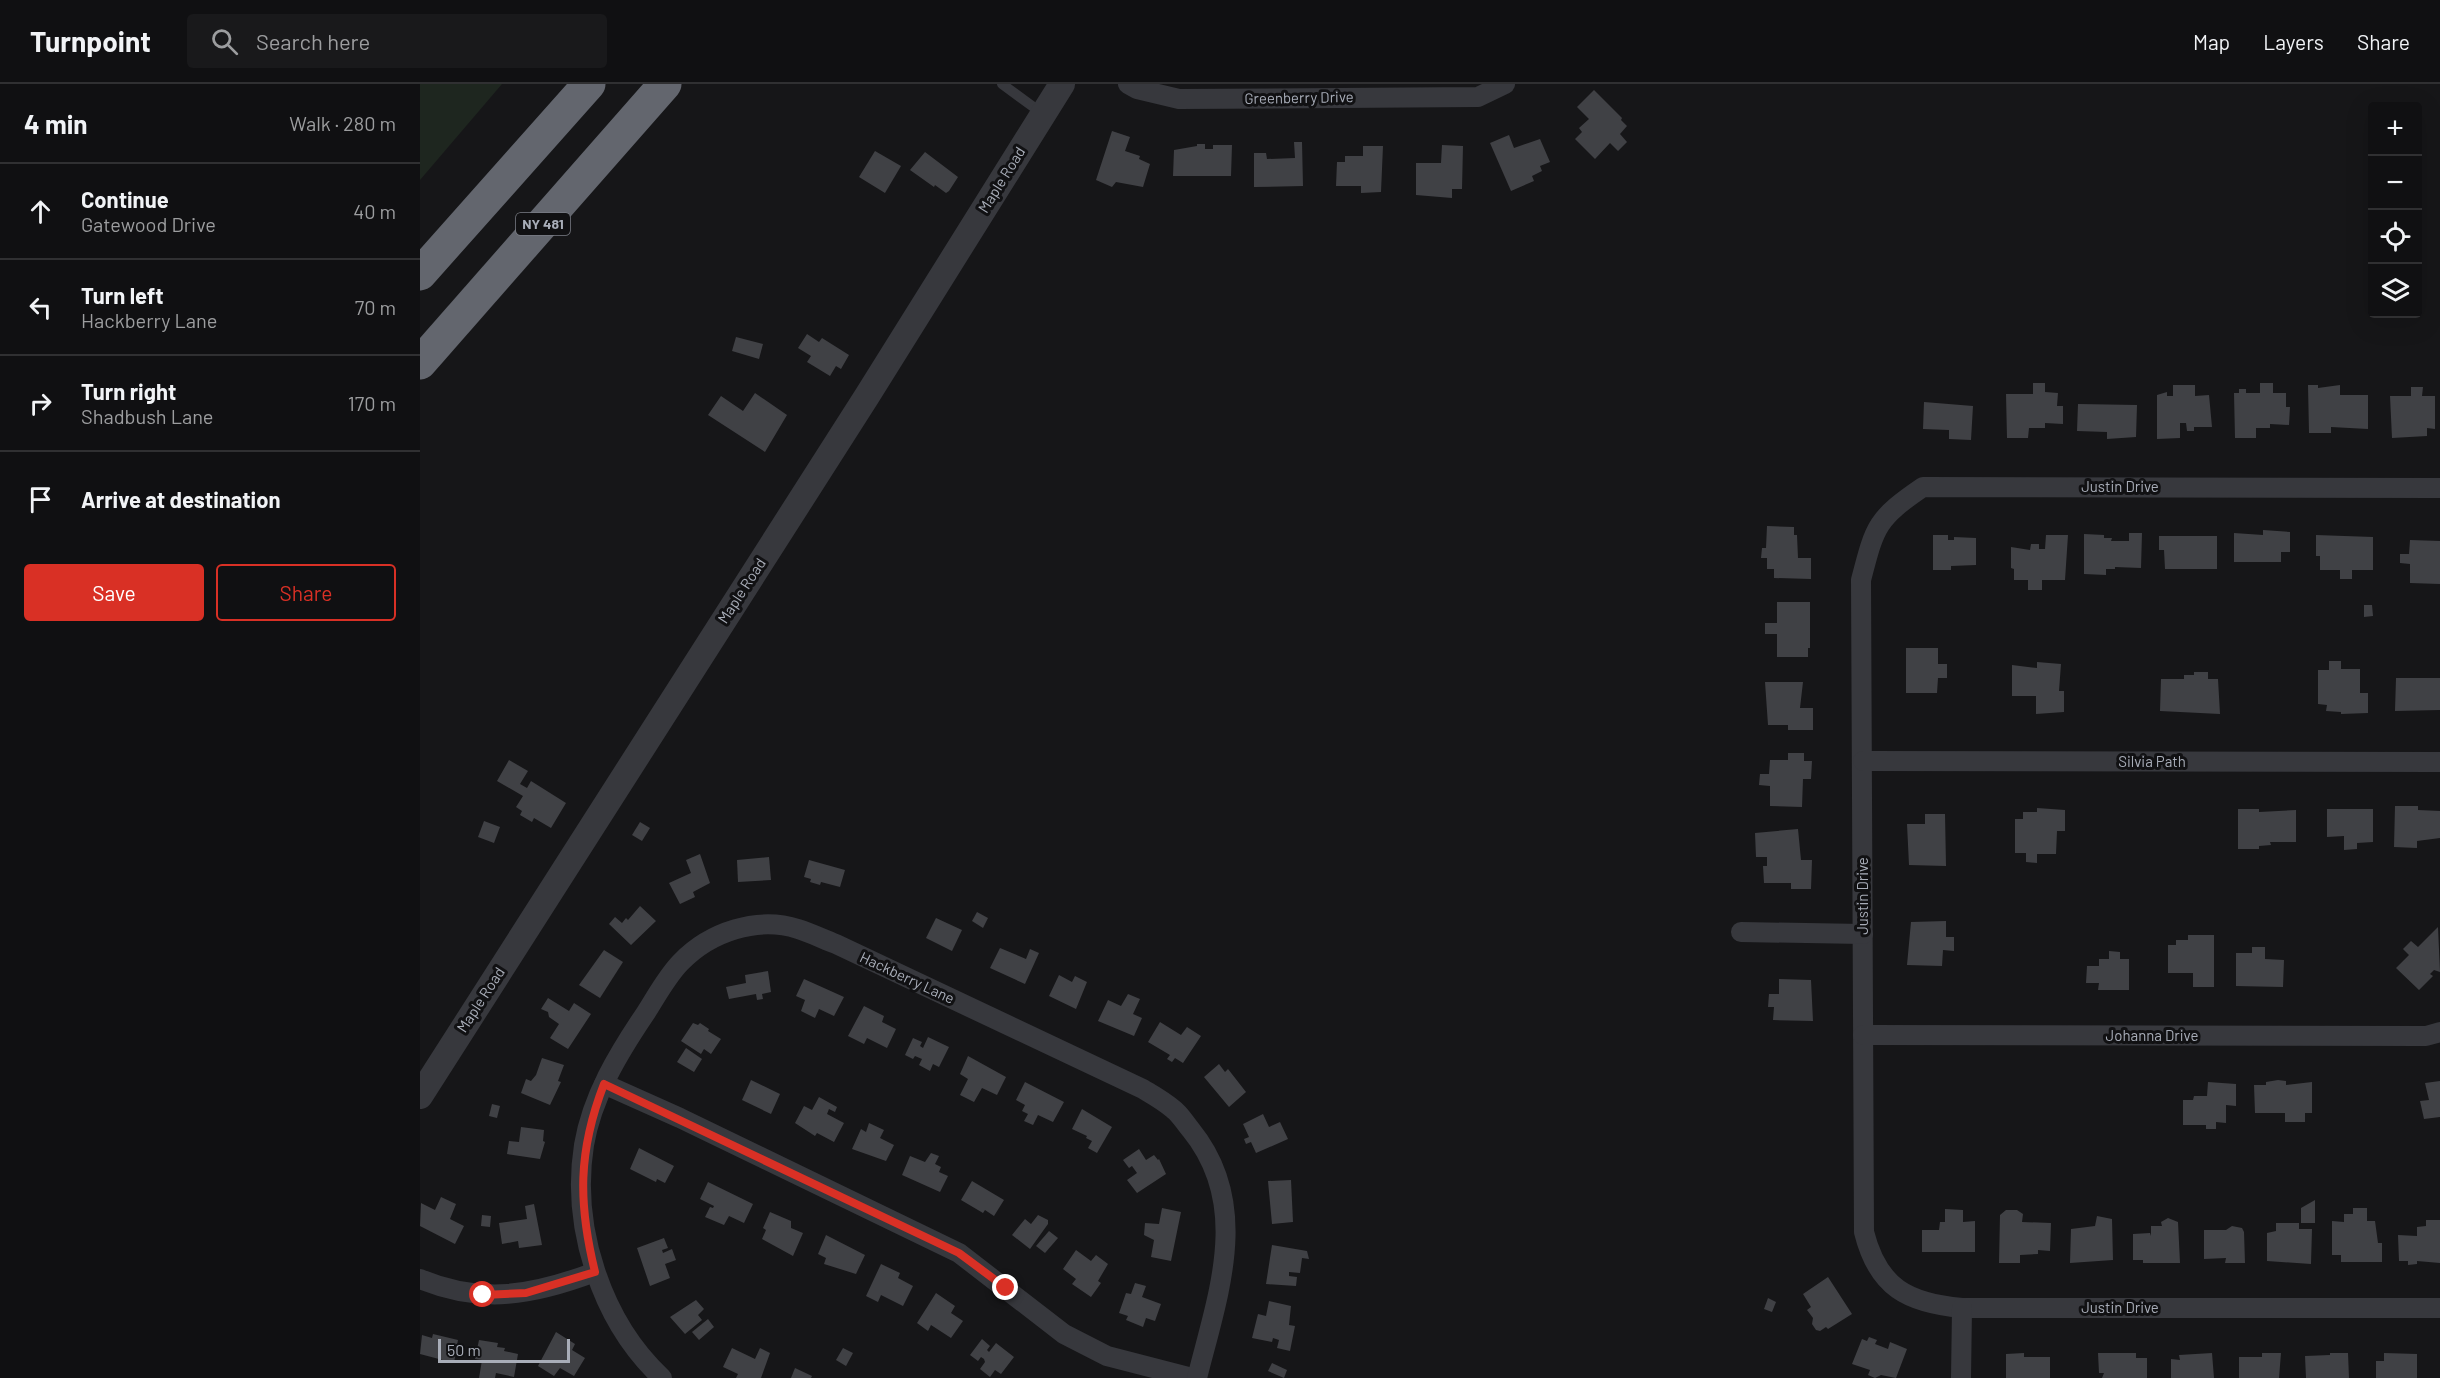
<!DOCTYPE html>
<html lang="en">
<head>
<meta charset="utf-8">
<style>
	body { margin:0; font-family:Barlow,sans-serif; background:#19191b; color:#f1f3f6 }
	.controls { position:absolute; right:18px; top:18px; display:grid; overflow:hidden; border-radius:6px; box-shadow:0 6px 24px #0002 }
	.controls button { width:54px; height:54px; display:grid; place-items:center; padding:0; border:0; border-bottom:2px solid #303032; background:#101012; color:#f1f3f6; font:30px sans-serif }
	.scale { position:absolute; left:18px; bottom:15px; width:132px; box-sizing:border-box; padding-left:6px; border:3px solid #a8adb8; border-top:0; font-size:16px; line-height:21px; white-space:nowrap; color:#a8adb8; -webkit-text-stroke:4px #111113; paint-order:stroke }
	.stop { position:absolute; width:18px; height:18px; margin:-14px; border:4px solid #d93025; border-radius:50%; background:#fff }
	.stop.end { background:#d93025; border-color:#fff; box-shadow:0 2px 6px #0008 }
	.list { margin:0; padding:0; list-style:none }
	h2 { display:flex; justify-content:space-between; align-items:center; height:78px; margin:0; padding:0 24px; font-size:26px }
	h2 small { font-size:20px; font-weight:400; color:#9c9d9f }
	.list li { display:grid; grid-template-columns:39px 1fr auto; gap:18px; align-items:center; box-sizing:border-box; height:96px; padding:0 24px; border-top:2px solid #303032 }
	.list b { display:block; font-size:22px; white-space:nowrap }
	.list p { margin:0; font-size:20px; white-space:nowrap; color:#9c9d9f }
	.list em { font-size:20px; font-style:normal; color:#9c9d9f }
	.actions { display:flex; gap:12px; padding:18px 24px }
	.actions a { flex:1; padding:14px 0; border:2px solid #d93025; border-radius:6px; text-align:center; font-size:21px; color:#d93025 }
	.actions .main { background:#d93025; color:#fff }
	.icon { flex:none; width:33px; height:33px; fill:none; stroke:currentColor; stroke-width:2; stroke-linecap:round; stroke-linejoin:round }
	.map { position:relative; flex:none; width:2020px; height:1294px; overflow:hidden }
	header { display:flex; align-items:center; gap:36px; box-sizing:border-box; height:84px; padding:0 30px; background:#101012; border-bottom:2px solid #303032 }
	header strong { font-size:28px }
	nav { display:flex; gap:33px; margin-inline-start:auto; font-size:21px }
	.search { width:420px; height:54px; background:#19191b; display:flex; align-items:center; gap:15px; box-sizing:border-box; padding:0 21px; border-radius:6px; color:#9c9d9f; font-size:22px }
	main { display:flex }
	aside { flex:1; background:#101012 }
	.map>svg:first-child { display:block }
</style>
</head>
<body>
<header>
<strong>Turnpoint</strong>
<div class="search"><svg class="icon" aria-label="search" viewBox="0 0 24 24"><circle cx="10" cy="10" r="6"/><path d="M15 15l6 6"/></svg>Search here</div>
<nav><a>Map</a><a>Layers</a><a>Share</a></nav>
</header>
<main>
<aside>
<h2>4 min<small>Walk · 280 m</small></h2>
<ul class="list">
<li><svg class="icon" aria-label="ahead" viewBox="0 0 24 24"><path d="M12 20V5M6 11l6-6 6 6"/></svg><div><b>Continue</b><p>Gatewood Drive</p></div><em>40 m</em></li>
<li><svg class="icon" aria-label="left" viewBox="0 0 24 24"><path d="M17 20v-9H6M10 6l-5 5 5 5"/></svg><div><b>Turn left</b><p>Hackberry Lane</p></div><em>70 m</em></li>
<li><svg class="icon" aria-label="right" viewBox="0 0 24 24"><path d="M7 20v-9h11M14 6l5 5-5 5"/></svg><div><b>Turn right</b><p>Shadbush Lane</p></div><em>170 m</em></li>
<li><svg class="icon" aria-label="arrive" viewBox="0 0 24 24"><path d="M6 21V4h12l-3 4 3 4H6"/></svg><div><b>Arrive at destination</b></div></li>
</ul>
<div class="actions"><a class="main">Save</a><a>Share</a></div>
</aside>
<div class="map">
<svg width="2020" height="1294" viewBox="0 0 2020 1294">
	<rect width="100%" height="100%" fill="#161618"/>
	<!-- green -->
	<polygon fill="#1e261f" points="0,0 82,0 0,96"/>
	<!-- building -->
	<g fill="#404145">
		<polygon points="1174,6 1202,34 1201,36 1207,42 1200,50 1207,58 1198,67 1190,59 1175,75 1155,55 1162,48 1159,44 1169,35 1157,23"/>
		<polygon points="692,47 710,53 705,67 720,72 719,75 730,80 723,103 696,98 692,103 676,96"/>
		<polygon points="1089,51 1094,64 1120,55 1130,78 1120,82 1122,87 1112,92 1114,97 1091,107 1070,59"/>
		<polygon points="874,58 882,58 883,102 834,103 834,69 846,69 847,75 875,74"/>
		<polygon points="777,60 785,60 785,65 793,65 793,61 812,61 811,92 753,92 754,66 777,62"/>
		<polygon points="1022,61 1043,62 1042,105 1032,105 1032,114 996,111 996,79 1021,79"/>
		<polygon points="943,62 963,62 961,108 941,109 941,102 916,102 917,78 925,78 925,72 943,72"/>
		<polygon points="455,67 481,82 465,109 439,93"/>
		<polygon points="505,68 538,93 529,107 526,109 515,101 514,103 490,86"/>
		<polygon points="387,250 399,258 402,254 429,271 421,285 416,282 410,292 387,278 391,272 378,264"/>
		<polygon points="316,253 343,260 339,275 312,267"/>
		<polygon points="1613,299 1625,299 1625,308 1638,309 1637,322 1643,322 1643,340 1625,339 1625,344 1609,344 1608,354 1587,354 1586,310 1613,310"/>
		<polygon points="1840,299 1853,299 1853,309 1866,309 1866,323 1870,323 1869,341 1850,340 1850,344 1836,344 1836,354 1815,354 1814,309 1819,309 1819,305 1826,305 1826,309 1840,309"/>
		<polygon points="1753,301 1775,301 1775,312 1789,311 1792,343 1774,343 1774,347 1767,347 1766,339 1760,339 1760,354 1737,355 1737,311 1747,308 1747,312 1753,312"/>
		<polygon points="1888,301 1898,301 1898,304 1920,301 1920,311 1948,311 1948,345 1911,343 1911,349 1889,349"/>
		<polygon points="1991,303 2003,303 2002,312 2015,312 2015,345 2007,344 2007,352 1972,354 1970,312 1991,312"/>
		<polygon points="335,309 367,331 345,368 288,331 301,312 323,327"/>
		<polygon points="1504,318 1553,322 1551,356 1529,355 1529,346 1503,345"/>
		<polygon points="1658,320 1717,321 1716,353 1687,355 1687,348 1657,347"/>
		<polygon points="1347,442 1374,443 1374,451 1377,451 1378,474 1391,474 1391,495 1354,494 1354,485 1347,485 1347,474 1341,474 1342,464 1346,464"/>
		<polygon points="1843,446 1870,448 1870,468 1861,468 1861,478 1814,478 1814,449 1843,451"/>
		<polygon points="1709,449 1722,449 1721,484 1695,483 1695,485 1686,485 1686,491 1664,490 1664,450 1684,451 1684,454 1692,454 1691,457 1709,457"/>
		<polygon points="1513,451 1528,451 1528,456 1534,456 1534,453 1556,454 1556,481 1531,482 1531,486 1513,486"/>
		<polygon points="1626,451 1648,451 1645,496 1622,496 1622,506 1608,506 1608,496 1594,496 1594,485 1591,484 1591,463 1610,466 1611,460 1619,460 1619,465 1625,465"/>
		<polygon points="1896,451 1953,453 1953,486 1932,486 1932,495 1920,495 1920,486 1900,486 1900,472 1896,472"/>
		<polygon points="1739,452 1797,452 1797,485 1745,485 1744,466 1739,466"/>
		<polygon points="1990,456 2020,457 2020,500 1990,499 1990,480 1980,479 1980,470 1989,470"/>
		<polygon points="1357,518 1390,518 1390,564 1388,564 1388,573 1357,573 1357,550 1345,550 1345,539 1357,539"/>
		<polygon points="1944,521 1952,521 1953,532 1944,533"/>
		<polygon points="1486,564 1518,564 1518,580 1527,580 1527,594 1518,594 1517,609 1486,609"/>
		<polygon points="1909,577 1921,577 1921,585 1940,585 1940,609 1948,609 1948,629 1921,630 1921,628 1906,627 1907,621 1898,620 1898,586 1909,586"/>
		<polygon points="1617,578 1641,580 1639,607 1644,607 1644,628 1616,630 1616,612 1592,612 1592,581 1617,584"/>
		<polygon points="1774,588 1788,588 1788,595 1798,595 1800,630 1740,627 1741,595 1764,595 1764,591 1774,591"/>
		<polygon points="1976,594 2020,594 2020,626 1975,627"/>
		<polygon points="1345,598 1383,598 1380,624 1393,624 1393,646 1368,646 1368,641 1348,641"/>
		<polygon points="1368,669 1384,669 1384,677 1392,677 1391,695 1383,695 1382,723 1350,722 1350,702 1339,701 1340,690 1349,690 1350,676 1368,676"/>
		<polygon points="89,676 108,687 100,700 107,704 111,697 146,719 131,744 114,734 112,738 100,731 102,727 96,723 103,712 77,697"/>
		<polygon points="1975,722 1998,722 1998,726 2020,727 2020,754 1997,757 1997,764 1974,763"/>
		<polygon points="1617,724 1645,726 1645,747 1637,747 1636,770 1617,770 1617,779 1606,778 1606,769 1595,769 1595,735 1603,735 1603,728 1617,728"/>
		<polygon points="1818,725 1839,725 1839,728 1876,726 1876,758 1850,758 1851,761 1839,762 1839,765 1818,765"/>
		<polygon points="1907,725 1953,725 1953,758 1937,759 1937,765 1924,766 1924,752 1907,753"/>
		<polygon points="1505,730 1525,730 1526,782 1489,781 1487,740 1505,740"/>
		<polygon points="64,737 80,743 74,759 58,753"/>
		<polygon points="220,738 230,744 222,757 212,751"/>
		<polygon points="1378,745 1381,776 1392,776 1391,805 1371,805 1371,799 1344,799 1343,782 1347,782 1347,773 1336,773 1335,749"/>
		<polygon points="280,770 290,799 273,808 275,813 260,820 249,799 271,789 266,776"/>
		<polygon points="349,773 351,796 318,798 317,776"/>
		<polygon points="389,776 425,786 420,803 401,798 400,801 390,798 391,795 384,793"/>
		<polygon points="220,822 236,837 211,861 189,840 195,833 202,839 206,834 208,836"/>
		<polygon points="557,828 568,834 563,844 552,837"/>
		<polygon points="516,834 542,846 532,867 506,854"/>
		<polygon points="1526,837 1526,853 1534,853 1534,867 1523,866 1522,882 1487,881 1491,838"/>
		<polygon points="2018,843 2020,888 2014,886 2010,890 2013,892 1999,906 1976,884 1989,871 1983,865 1991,857 1998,863"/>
		<polygon points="1768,851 1794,851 1794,903 1773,903 1773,889 1748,889 1748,861 1756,861 1756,856 1768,856"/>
		<polygon points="1832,863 1845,863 1845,875 1864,876 1863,903 1816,902 1816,869 1832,869"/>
		<polygon points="580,864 606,875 610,865 619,869 605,900 570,884"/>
		<polygon points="184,866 203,878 180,914 159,901"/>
		<polygon points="1689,867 1700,868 1700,875 1709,875 1709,906 1678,906 1679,899 1666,899 1667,882 1679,882 1679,875 1689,875"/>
		<polygon points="348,887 351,908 342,910 343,915 337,916 336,910 309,915 306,903 326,899 325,891"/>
		<polygon points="639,891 652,898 655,892 667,898 656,925 629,912"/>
		<polygon points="384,895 424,913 414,932 399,925 395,934 381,927 385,916 376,912"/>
		<polygon points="1359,895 1391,896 1393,937 1353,936 1354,923 1348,923 1349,910 1359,910"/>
		<polygon points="708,910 720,915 713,930 722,934 714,952 678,937 688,916 701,922"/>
		<polygon points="128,914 149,927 154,919 171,930 148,965 130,954 139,940 129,933 128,928 121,925"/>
		<polygon points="444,922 464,932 462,938 476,945 467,964 447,954 444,960 428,952"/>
		<polygon points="740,938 761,951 767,943 781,952 763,979 755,974 752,978 747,975 750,971 728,958"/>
		<polygon points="273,939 278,941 280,939 289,945 288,947 301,955 291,970 284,965 281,970 261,957"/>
		<polygon points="508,953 529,963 519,983 513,980 510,987 499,981 502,975 495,972 493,975 485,971 493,954 502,958 500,962 503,964"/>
		<polygon points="266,964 282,975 274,988 257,978"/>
		<polygon points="548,972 586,993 577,1011 562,1004 554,1018 540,1011 548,995 540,990"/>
		<polygon points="122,974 144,981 138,997 141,998 130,1021 101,1009 106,995 111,997 116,991"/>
		<polygon points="799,980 805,988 808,985 826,1008 809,1023 784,993"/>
		<polygon points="331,996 360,1010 351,1030 322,1016"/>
		<polygon points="1858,996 1866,997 1866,1001 1892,998 1892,1029 1885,1029 1885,1038 1865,1038 1865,1029 1835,1029 1834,1001 1846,1001 1846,998"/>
		<polygon points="2020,997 2020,1033 2004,1035 2000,1017 2009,1016 2005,999"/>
		<polygon points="605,998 644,1018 633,1038 618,1031 613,1041 604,1037 608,1030 602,1027 605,1021 596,1016"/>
		<polygon points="1788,998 1816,1000 1816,1022 1806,1021 1806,1039 1796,1038 1796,1045 1786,1045 1786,1041 1763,1041 1763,1016 1773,1016 1774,1012 1787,1012"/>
		<polygon points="399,1013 417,1023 415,1028 409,1025 407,1030 424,1039 414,1058 397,1049 395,1052 375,1039 384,1022 392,1026"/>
		<polygon points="72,1020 80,1022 77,1034 69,1032"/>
		<polygon points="662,1025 692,1043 677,1069 668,1064 672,1057 666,1054 667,1052 652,1045"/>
		<polygon points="843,1030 849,1043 860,1038 868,1055 836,1069 831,1058 826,1060 824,1055 829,1053 823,1040"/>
		<polygon points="449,1039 464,1046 460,1054 474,1061 466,1077 432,1065 441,1045 446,1048"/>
		<polygon points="101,1043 124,1046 123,1057 125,1058 120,1075 87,1070 89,1057 99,1058"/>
		<polygon points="219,1064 254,1082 245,1099 237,1095 236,1098 210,1085"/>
		<polygon points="719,1065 726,1076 734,1071 738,1076 739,1075 746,1090 717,1109 707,1096 717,1089 712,1082 709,1084 703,1076"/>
		<polygon points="511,1069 519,1072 515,1080 521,1083 519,1088 528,1092 520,1108 482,1091 490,1072 505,1078"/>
		<polygon points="871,1096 873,1138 852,1140 848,1097"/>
		<polygon points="552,1097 584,1116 574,1132 565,1126 563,1129 541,1116"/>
		<polygon points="288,1098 333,1120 324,1139 309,1132 304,1141 285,1133 290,1123 293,1124 294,1122 280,1115"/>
		<polygon points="21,1113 36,1120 30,1135 44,1142 35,1160 0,1142 1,1119 15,1126"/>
		<polygon points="1895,1116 1895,1139 1881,1139 1881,1124"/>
		<polygon points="114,1120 122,1161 99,1164 98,1157 82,1160 79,1139 107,1135 105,1122"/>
		<polygon points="742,1124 761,1128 751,1177 731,1173 734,1156 724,1151 725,1139 739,1140"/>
		<polygon points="1933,1124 1947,1124 1947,1137 1955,1137 1958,1159 1962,1159 1962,1178 1921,1178 1921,1171 1912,1171 1912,1137 1924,1138 1924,1130 1933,1130"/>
		<polygon points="1525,1125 1543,1126 1543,1138 1555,1137 1555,1168 1502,1168 1502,1146 1519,1146 1520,1138 1525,1138"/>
		<polygon points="1586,1126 1597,1126 1603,1130 1602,1138 1631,1139 1630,1167 1618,1166 1618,1170 1600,1171 1600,1179 1579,1179 1580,1131"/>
		<polygon points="350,1128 371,1137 371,1144 383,1149 373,1172 342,1155 346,1146 343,1144"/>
		<polygon points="62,1131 71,1132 70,1143 61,1142"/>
		<polygon points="618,1131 628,1136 628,1140 610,1165 592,1151 605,1135 611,1140"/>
		<polygon points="1677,1132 1692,1135 1693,1176 1650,1179 1651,1145 1675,1142"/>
		<polygon points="1748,1134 1758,1138 1760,1179 1723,1179 1723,1176 1713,1176 1713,1150 1730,1149 1731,1152 1731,1142 1742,1142 1741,1138"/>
		<polygon points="2006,1136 2020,1136 2020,1179 1997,1177 1997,1180 1988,1181 1988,1177 1979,1177 1978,1151 1997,1152 1997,1143 2006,1142"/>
		<polygon points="1856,1139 1879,1139 1879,1145 1892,1145 1891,1180 1847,1177 1847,1149 1856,1147"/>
		<polygon points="1812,1142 1822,1144 1824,1148 1825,1179 1805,1179 1806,1174 1784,1175 1784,1146 1806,1146"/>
		<polygon points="629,1147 638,1154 625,1169 616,1162"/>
		<polygon points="406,1151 445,1171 436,1190 404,1180 406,1174 398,1170"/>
		<polygon points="244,1154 248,1164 242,1166 243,1169 252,1165 256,1176 245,1180 250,1194 230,1202 217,1164"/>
		<polygon points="852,1161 887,1167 889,1175 882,1174 880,1189 869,1188 869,1192 877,1193 876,1202 846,1200"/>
		<polygon points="656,1166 671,1177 676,1171 688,1180 678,1197 681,1199 671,1213 652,1200 656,1195 643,1185"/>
		<polygon points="461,1180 480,1189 478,1194 493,1202 483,1222 461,1211 458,1218 446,1212"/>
		<polygon points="1408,1193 1432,1230 1408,1245 1406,1243 1400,1247 1396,1246 1392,1240 1393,1234 1387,1226 1391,1223 1383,1210"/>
		<polygon points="715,1199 726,1202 722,1213 741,1220 735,1237 726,1234 723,1243 706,1236 708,1232 699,1229 706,1209 711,1210"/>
		<polygon points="516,1209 535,1222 531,1229 543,1237 531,1254 511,1241 508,1247 497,1239"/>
		<polygon points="1348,1214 1356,1218 1352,1228 1344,1225"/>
		<polygon points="276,1216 284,1225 278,1231 282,1236 265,1250 250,1233"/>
		<polygon points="849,1217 871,1222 869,1241 875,1242 870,1267 857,1264 859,1256 853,1254 852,1258 832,1254 838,1230 846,1232"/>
		<polygon points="288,1235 294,1243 279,1256 272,1248"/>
		<polygon points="136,1248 155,1260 152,1266 165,1274 154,1292 140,1284 134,1292 118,1282"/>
		<polygon points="13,1250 38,1256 34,1279 0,1270 2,1251 12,1254"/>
		<polygon points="1449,1253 1457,1256 1455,1260 1468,1265 1470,1258 1487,1265 1476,1294 1461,1291 1455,1294 1448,1291 1450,1286 1432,1280 1442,1255 1447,1257"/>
		<polygon points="562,1255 570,1262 567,1266 569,1268 576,1259 594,1273 581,1290 575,1286 570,1293 560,1285 565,1278 564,1275 561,1273 558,1277 550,1271"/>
		<polygon points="59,1256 78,1259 77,1263 85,1264 84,1267 98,1270 94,1293 76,1289 75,1294 59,1294 62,1276 55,1275"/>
		<polygon points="312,1264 335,1275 340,1264 350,1269 341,1294 316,1294 318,1290 303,1283"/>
		<polygon points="423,1264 433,1269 426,1282 416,1276"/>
		<polygon points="1604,1269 1604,1273 1630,1273 1630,1294 1586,1294 1586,1270"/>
		<polygon points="1678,1269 1716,1269 1716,1274 1727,1274 1727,1294 1682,1294 1684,1289 1679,1289"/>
		<polygon points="1792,1269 1794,1294 1751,1294 1751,1275 1760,1276 1759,1271"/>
		<polygon points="1842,1269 1861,1269 1859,1294 1819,1294 1819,1273 1842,1273"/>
		<polygon points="1910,1269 1928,1269 1929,1294 1886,1294 1885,1272 1910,1271"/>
		<polygon points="1964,1269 1997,1270 1997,1294 1956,1294 1956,1277 1964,1277"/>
		<polygon points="852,1279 867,1286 864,1294 848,1287"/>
		<polygon points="375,1284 392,1292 391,1294 371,1294"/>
	</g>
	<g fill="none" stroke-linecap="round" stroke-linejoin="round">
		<!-- service -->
		<polyline stroke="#37383d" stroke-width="10" points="582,0 623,30"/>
		<!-- minor -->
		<g stroke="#37383d" stroke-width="20">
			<polyline points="708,0 717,5 759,15 1058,13 1085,0"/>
			<path d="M2020 404 1503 403C1456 435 1455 442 1441 496L1444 1148C1458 1204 1488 1219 1542 1224H2020"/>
			<polyline points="1443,677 2020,678"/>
			<polyline points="1321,848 1443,850"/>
			<polyline points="1443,951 2006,952 2020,948"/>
			<polyline points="184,1000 260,1034 539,1169 644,1250 687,1272 772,1294"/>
			<path d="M0 1195C62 1221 114 1211 175 1188"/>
			<path d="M242 1294C181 1237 151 1143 164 1061 172 1013 198 970 225 930 236 913 247 892 261 878 290 848 337 832 378 845 391 849 403 855 416 860L723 1005C733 1011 744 1017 753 1025 760 1030 765 1039 771 1046 832 1121 798 1210 777 1294"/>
			<polyline points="1541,1294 1542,1224"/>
		</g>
		<!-- tertiary -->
		<polyline stroke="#37383d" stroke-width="26" points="0,1012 447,312 642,0"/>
		<!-- motorway -->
		<g stroke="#63666e" stroke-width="33">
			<polyline points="0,190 169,0"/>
			<polyline points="0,279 245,0"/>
		</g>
	</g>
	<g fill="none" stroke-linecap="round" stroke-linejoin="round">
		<!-- route -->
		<path stroke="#d93025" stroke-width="8" d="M63 1211 106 1209 175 1188C158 1119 158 1067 184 1000L539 1169 586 1204"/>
	</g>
	<g text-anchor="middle" stroke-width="6" stroke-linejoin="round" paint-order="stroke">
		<!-- shield labels -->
		<rect fill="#111113" stroke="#7b7e86" stroke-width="1.5" x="96" y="129" width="54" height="22" rx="4.5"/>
		<g font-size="14" font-weight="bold" fill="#a8adb8">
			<text x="123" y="145">NY 481</text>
		</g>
		<!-- street labels -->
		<g font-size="15" fill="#a8adb8" stroke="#111113">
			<text transform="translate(879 14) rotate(-1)" y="5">Greenberry Drive</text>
			<text transform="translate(582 96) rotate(-58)" y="5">Maple Road</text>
			<text x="1700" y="408">Justin Drive</text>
			<text transform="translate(322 507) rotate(-57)" y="5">Maple Road</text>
			<text x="1732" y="683">Silvia Path</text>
			<text transform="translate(1443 812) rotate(-90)" y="5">Justin Drive</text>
			<text transform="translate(487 894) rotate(25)" y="5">Hackberry Lane</text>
			<text transform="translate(61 916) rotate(-57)" y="5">Maple Road</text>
			<text x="1732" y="957">Johanna Drive</text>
			<text x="1700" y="1229">Justin Drive</text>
		</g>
	</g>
</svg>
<div class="controls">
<button>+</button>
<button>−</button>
<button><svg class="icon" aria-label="locate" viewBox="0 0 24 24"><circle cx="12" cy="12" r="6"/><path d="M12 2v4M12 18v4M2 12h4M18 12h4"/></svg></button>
<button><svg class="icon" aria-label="layers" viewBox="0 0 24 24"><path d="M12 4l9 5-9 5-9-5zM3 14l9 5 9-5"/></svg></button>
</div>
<div class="scale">50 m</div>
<div class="stop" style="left:63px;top:1211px"></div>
<div class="stop end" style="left:586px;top:1204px"></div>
</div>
</main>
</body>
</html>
